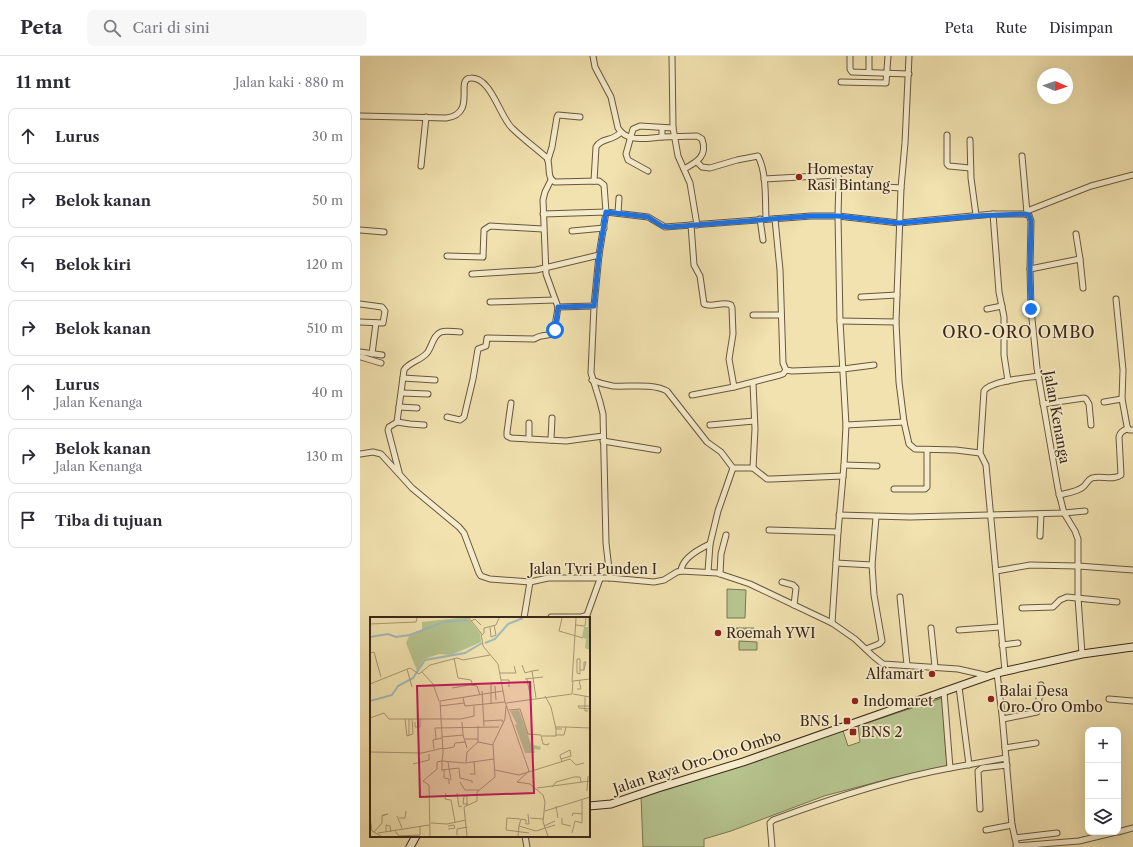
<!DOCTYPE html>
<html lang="id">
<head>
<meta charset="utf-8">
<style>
	body { margin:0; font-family:"Libre Caslon Text",serif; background:#f7f7f7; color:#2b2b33 }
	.controls { position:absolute; right:12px; bottom:12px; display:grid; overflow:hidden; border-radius:8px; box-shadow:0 4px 16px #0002 }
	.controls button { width:36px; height:36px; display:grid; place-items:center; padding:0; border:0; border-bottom:1px solid #e1e1e2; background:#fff; color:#2b2b33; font:20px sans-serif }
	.compass { position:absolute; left:677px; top:12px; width:36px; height:36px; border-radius:50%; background:#fff; box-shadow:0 4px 16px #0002; rotate:92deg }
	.stop { position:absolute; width:12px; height:12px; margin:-9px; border:3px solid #1a73e8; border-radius:50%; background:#fff }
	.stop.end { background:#1a73e8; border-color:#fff; box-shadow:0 1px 4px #0008 }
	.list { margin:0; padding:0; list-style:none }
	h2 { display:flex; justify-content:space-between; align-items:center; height:52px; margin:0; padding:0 16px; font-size:17px }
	h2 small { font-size:13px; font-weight:400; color:#7c7c81 }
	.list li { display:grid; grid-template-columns:26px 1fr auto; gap:12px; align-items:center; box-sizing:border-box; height:56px; margin:0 8px 8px; padding:0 8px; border:1px solid #e1e1e2; border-radius:8px }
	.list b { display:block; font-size:15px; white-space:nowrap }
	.list p { margin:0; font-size:13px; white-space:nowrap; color:#7c7c81 }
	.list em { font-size:13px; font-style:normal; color:#7c7c81 }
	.icon { flex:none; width:22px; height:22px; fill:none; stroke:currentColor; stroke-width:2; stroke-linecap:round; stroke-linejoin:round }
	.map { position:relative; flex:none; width:773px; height:791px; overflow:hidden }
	header { display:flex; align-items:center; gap:24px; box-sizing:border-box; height:56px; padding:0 20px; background:#fff; border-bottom:1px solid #e1e1e2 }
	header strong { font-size:19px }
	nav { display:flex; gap:22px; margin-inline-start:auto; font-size:14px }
	.search { width:280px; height:36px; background:#f7f7f7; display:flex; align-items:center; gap:10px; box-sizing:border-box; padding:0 14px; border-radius:8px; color:#7c7c81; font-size:15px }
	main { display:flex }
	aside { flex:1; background:#fff }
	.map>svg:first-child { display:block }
</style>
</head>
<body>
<header>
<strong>Peta</strong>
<div class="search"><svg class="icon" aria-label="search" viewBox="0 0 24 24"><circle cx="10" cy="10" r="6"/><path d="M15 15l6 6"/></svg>Cari di sini</div>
<nav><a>Peta</a><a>Rute</a><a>Disimpan</a></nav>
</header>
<main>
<aside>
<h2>11 mnt<small>Jalan kaki · 880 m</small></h2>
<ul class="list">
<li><svg class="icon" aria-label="ahead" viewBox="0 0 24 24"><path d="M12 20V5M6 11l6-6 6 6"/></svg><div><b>Lurus</b></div><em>30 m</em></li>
<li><svg class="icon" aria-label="right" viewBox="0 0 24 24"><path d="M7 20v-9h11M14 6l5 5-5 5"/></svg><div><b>Belok kanan</b></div><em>50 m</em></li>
<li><svg class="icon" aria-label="left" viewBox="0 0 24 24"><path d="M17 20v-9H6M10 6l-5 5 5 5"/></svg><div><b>Belok kiri</b></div><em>120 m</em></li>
<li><svg class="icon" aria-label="right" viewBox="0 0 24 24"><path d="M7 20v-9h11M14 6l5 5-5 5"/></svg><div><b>Belok kanan</b></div><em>510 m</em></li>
<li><svg class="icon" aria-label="ahead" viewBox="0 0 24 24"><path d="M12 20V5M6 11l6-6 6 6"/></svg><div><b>Lurus</b><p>Jalan Kenanga</p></div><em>40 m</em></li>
<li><svg class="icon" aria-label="right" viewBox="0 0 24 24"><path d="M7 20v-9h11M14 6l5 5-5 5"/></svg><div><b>Belok kanan</b><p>Jalan Kenanga</p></div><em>130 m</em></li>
<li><svg class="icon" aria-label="arrive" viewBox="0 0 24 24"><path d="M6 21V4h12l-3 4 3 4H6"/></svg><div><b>Tiba di tujuan</b></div></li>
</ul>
</aside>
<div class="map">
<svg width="773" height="791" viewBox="0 0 773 791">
	<rect width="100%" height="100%" fill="#f1e2af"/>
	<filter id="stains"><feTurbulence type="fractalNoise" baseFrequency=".005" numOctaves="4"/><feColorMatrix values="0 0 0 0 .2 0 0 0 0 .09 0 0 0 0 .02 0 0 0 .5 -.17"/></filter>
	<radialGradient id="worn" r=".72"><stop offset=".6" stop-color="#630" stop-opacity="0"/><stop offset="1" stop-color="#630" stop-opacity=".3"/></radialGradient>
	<!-- green -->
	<g fill="#b6c48e" stroke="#797654">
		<polygon points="367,533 386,534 385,562 367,562"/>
		<polygon points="376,572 394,572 394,581 375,580"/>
		<polygon points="379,585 397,586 397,594 379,594"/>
		<path d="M582 642 587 710 532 722 464 740 371 775 344 783V791H283L281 741C349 722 415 697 483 675L488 690 500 686 498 670Z"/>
	</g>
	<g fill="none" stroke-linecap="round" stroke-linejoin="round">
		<!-- street casing -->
		<g stroke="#69563e" stroke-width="7">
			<g id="street">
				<path d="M233 0 235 11 251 41 258 72C267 87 287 82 302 81V72"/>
				<polyline points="312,0 313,72 318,100 330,127 337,169"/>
				<polyline points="490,0 490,13 492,16 549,18"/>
				<polyline points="549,0 545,87 541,132 536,266 539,326 544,366 549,388 555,393 596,394 620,397"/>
				<polyline points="509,16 509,0"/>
				<polyline points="481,26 526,27 528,0"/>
				<path d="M0 60 86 62C118 58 94 22 111 22 131 21 140 61 152 72 163 83 176 92 187 102 191 110 186 122 195 126L239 125 244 129 246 156 288 161 305 171 451 160H478L539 167 633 158H664L669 159 671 165 670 213 671 253 677 312 698 433 704 457 715 475 718 483V542L722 598"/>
				<polyline points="587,79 587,108 589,110 610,112"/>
				<path d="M302 81 337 80 342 83C348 100 337 106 324 113"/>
				<polyline points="610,84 611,122 616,159"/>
				<polyline points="662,100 667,157"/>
				<polyline points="188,104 192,91 197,61 198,59 220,61"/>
				<path d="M337 106 342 111 350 112 377 104 398 100C407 118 405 143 406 163"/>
				<polyline points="61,110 66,61"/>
				<polyline points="288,115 268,104 266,98 273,73 280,70 313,72"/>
				<polyline points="404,123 476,119 479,122 478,160 480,265 486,369 484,409 478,476 472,567"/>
				<path d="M234 125 236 91C242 81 252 86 261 76"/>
				<polyline points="479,128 541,132"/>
				<polyline points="667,155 731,130 773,119"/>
				<polyline points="258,157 259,142"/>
				<polyline points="183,158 246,156 239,199 234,250 231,317 240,346 243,358 246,487 250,522"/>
				<polyline points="633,158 639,236 644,261 644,299 648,325"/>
				<polyline points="400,163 403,184"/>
				<polyline points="415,163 420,214 423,307 426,314 432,315 483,313 514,309"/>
				<path d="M331 169 334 209 340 220 344 248C352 252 362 245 371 249L372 252 373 278 369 303 374 331"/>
				<polyline points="0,174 24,176"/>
				<polyline points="212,175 244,172"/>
				<polyline points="716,178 720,203"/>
				<polyline points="87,200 123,201 124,174 130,170 183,173"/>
				<polyline points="670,213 720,203 723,232"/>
				<polyline points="112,218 176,214 239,199"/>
				<polyline points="501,241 537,239"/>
				<polyline points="756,243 763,314 762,343 767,370 769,374 773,374"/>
				<polyline points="130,246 195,244"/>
				<polyline points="0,248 22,251 25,255 23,267 0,266"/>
				<polyline points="198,251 234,250"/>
				<polyline points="627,253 642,250"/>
				<polyline points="393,259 421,259"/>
				<polyline points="480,265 536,266"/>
				<polyline points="0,296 22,299"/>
				<polyline points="12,298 16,267"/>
				<polyline points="1,301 21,307"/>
				<polyline points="43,322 75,324"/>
				<path d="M232 324C239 327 246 329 253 330 270 331 292 327 307 335L347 386 361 396 373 412H393L407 423H412L483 420"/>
				<polyline points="42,337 68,338"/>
				<polyline points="332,339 374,331 420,319 423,318 426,314"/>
				<polyline points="744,346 762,343"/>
				<polyline points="151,347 147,376 147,380 151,382 206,385 243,380"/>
				<polyline points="683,348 724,342 726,343 729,348 731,369"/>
				<polyline points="39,351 57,352"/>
				<path d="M87 361 100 364 104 361 113 323 118 293 126 290 127 282 174 283C183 277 188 281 194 277L198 251 186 218 183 144 185 136 191 124"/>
				<polyline points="37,366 50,368 64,369"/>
				<polyline points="350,369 394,365"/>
				<polyline points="486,369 544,366"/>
				<polyline points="169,383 169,367"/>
				<polyline points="191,384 192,362"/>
				<polyline points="243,385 298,394"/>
				<polyline points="0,398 13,396 21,398 52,432 99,471 104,477 119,517 121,520 130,523 170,526 188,522 250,522 294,526 304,524 317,516 321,515 357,517 390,528 472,567 495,583 513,600 523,608 598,613 629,620"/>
				<polyline points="484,409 517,410"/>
				<polyline points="393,412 395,373 393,327"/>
				<path d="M39 416 28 374 29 371 37 366 44 314C49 306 60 305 67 297 72 291 73 279 81 276 86 274 94 276 100 276"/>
				<polyline points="534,433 565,433 567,431 567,395"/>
				<path d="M699 439C707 437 717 436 723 431 727 428 727 424 732 422 741 419 753 425 761 419L759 381C760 376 763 374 768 373"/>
				<polyline points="479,459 550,461 704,457 725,455"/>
				<polyline points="409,474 478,476"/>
				<polyline points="680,480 681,458"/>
				<polyline points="476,507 512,509"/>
				<path d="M321 515C322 502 339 493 350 488"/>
				<polyline points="636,515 670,509 718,510 773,514"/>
				<polyline points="348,516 350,488 358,455 373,412"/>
				<polyline points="360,518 361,498 366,479"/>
				<polyline points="422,526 433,529 436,532 434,549"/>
				<polyline points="540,541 547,609"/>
				<polyline points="662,552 693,551 700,544 707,541 757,546"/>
				<polyline points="191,561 221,561 227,559 240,523"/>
				<polyline points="164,562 170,526"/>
				<polyline points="571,572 575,611"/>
				<polyline points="599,574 640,571"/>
				<polyline points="642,589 658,587"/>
				<polyline points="506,593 519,588 522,585 514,539 512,509 516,461"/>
				<path d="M645 615 626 409 620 397 624 335C630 325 666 322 678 320"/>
				<polyline points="637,617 642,659 652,769 657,791"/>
				<polyline points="599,631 609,709"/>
				<polyline points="749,643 773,645"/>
				<polyline points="643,663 677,656 681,629"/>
				<polyline points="645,692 676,687"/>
				<polyline points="590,712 646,702"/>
				<polyline points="620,753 618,715 622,712 647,709"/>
				<polyline points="626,774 652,769"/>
				<polyline points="758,776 773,772"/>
				<polyline points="165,780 167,791"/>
				<polyline points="655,782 697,777"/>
				<polyline points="656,790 719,785 756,776"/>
				<path d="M412 791 410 767 413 764C470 743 530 723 590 712L584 636"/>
			</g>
		</g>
		<!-- secondary casing -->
		<g stroke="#3c2719" stroke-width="9">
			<g id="secondary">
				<polyline points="229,750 251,748 298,732 383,706 637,617 722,598 773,591"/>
				<polyline points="50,791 56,780"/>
			</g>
		</g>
		<!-- street -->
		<use href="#street" stroke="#f6eccb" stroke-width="5"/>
		<!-- secondary -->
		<use href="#secondary" stroke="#f6eccb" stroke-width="7"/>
	</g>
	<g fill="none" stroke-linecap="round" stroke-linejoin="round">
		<!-- route -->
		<polyline stroke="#1a73e8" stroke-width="5" points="195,274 198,251 234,250 239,199 246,156 288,161 302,170 309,171 451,160 478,160 539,167 616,160 665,158 669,159 671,165 670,214 671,253"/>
	</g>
	<!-- markers -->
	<g fill="#8f2418" stroke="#f6eccb" stroke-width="1.5">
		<circle cx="439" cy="121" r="4"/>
		<circle cx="358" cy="577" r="4"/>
		<circle cx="572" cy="618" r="4"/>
		<circle cx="631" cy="643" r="4"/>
		<circle cx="495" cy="645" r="4"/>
		<rect x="483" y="661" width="8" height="8" rx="2"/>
		<rect x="489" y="672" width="8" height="8" rx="2"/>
	</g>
	<g text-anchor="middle" stroke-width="3.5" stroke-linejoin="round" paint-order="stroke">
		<!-- poi labels -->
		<g font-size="14" fill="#3c2719" stroke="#f6eccb" text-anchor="start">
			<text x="447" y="118">Homestay<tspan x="447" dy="16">Rasi Bintang</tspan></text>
			<text x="366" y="582">Roemah YWI</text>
			<text x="564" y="623" text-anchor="end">Alfamart</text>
			<text x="639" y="640">Balai Desa<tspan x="639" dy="16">Oro-Oro Ombo</tspan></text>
			<text x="503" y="650">Indomaret</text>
			<text x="479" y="670" text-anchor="end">BNS 1</text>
			<text x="501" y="681">BNS 2</text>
		</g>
		<!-- street labels -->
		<g font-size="14" fill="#3c2719" stroke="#f6eccb">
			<text transform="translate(697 361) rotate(80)" y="5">Jalan Kenanga</text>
			<text x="233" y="518">Jalan Tvri Punden I</text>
			<text transform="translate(337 706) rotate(-18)" y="5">Jalan Raya Oro-Oro Ombo</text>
		</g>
		<!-- quarter labels -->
		<g font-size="16" letter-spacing="1" fill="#3c2719" stroke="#f6eccb">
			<text x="659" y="282">ORO-ORO OMBO</text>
		</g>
	</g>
	<!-- overview -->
	<g transform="translate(10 561)">
		<rect width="220" height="220" fill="#f1e2af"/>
		<path d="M88 1H98L110 16 111 25 81 38 69 37 54 42 47 54 36 26 40 17 52 13V5ZM218 1H220V33L215 31 216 22 212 20 214 10H218ZM149 93 161 127 171 130 170 133 164 132 165 136H155L145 108 147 107 140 94Z" fill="#b6c48e"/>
		<path fill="none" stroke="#a1bab7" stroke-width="2" d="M0 20 18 17 26 20 40 18 74 5 98 3M115 26 125 22 138 7 153 1M0 84 22 78 28 69 43 61 55 43 95 36 112 26"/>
		<path fill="none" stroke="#a99773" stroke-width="1" d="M99 1 111 16 113 29 128 47 135 85 159 154 147 165 160 167 173 178 175 185 173 205 178 219M192 1 189 14 213 21M101 4 105 2 111 8M0 7 46 5 47 1M205 8 215 9 216 1M120 10 121 20 126 18 124 8M112 18 114 16V11L126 8 129 1M0 36 4 35 11 60M207 42H210V57L207 56ZM152 48 155 56 162 54M37 52 42 70M210 53H214V52L216 45H214V53M52 55 63 67 69 84M130 56H146L144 49M155 62 173 60M157 62 161 82M131 63H139V70M202 65 206 1M0 67 40 51 49 57 60 48 87 41 93 43 120 38M100 68 107 69 110 78M125 69 126 83M82 71 100 68 102 66 101 63 88 61 84 41M207 72H211L209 63M112 74 114 109M203 77 220 80M175 79 181 90 186 112M215 79V94H218M93 81 95 89 135 85M166 81 162 54 169 53M136 86 202 77 203 64 220 62M121 87V66H131M70 89 94 86M220 89H208L209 91 220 92M139 93 150 92 158 117 171 118 173 127 178 128 179 126M0 101 14 96 19 102H91L104 99V89M35 102 37 119 43 117 42 102M39 102V118M114 104 132 103 133 105M45 105V110H50V102M186 110H196L194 118H186M196 110 220 111M93 118 97 131M172 119H186V112H192M72 120 93 118 92 105M66 122 65 111 129 110M95 122H108M108 125 123 128M64 132 63 123 72 121M73 132 84 130 85 126 96 125M0 135 52 136 73 131M191 142 201 139 200 133 190 138V139L192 145M78 145 81 163M96 145 97 135 108 125V109M43 147 59 143V137M71 153 89 151 90 161 102 164V166M72 153V144L95 146 124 142M74 153V161L79 162V167M125 153 149 158 200 142 206 148 214 146M100 157H105L104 144M90 165 95 173H109M182 170 186 165 204 160H210L211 165M167 171 220 164M217 174 218 159M76 176 75 182 81 183 85 205M87 176 89 190 92 189M97 188V179H94L93 187H98M186 189 188 201M175 194 220 180M27 199 32 211M202 199 203 196 213 197M0 201 2 214 11 219M29 201H35L36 194M160 201 173 202M192 201V207L201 209M150 202 137 201 136 213 159 216M61 206 77 207 96 203M78 209 84 208 85 211 78 212M149 209 151 202 156 203V207H159L158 197M174 209 185 204M16 214V208L20 209 21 215M25 214 29 219 50 218V209M4 215 12 206V199L13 198 18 197 12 199M8 216 59 208M202 216 205 204 212 206V182M87 218V212L97 210M60 219 59 168 53 164 67 152V145L72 144 73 136 70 84 133 74M97 219 94 190 107 184V175L125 160 123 127 135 102 136 89M148 219 149 209 166 214 185 208"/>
		<path fill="#c2185b" fill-opacity="0.15" stroke="#c2185b" stroke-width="2" d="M160 65 164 176 50 180 47 69Z"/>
		<rect width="220" height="220" fill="none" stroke="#3c2719" stroke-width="2"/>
	</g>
	<rect width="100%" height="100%" filter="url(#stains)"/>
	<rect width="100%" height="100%" fill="url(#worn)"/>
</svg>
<div class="controls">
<button>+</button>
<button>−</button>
<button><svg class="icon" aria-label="layers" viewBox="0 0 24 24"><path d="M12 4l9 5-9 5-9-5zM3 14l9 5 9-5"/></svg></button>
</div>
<svg class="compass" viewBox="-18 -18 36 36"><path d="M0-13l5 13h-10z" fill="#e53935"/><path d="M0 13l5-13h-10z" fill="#7c7c81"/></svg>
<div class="stop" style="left:195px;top:274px"></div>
<div class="stop end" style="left:671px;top:253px"></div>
</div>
</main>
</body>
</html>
